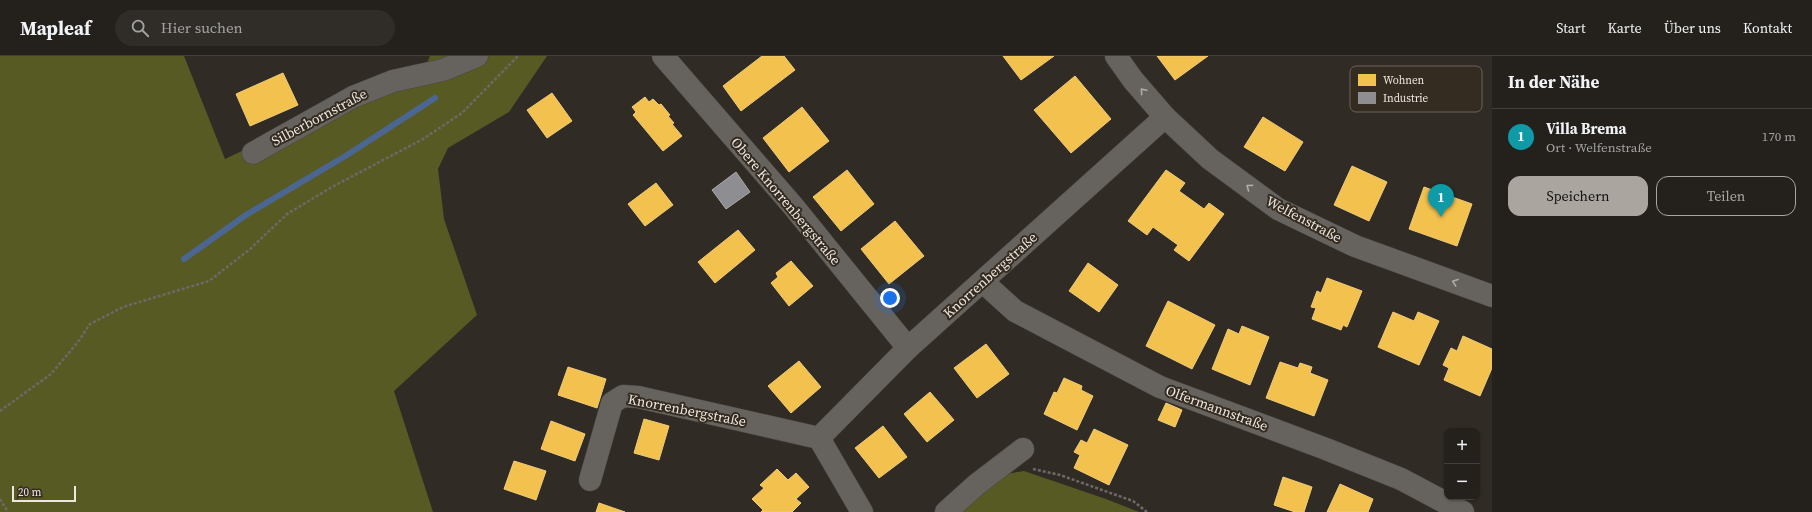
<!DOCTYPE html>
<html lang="de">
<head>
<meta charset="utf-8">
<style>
	body { margin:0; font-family:"Source Serif 4",serif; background:#302d29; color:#f1f3f6 }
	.controls { position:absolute; right:12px; bottom:12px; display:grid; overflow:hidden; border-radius:8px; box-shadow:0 1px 3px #0004 }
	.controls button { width:36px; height:36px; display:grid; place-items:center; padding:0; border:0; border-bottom:1px solid #413e3b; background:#24201c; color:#f1f3f6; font:20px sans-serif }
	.scale { position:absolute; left:12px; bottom:10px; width:64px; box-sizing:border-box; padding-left:4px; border:2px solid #ede7e0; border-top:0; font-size:11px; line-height:14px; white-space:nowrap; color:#ede7e0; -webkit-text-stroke:3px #342b21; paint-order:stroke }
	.you { position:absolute; left:890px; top:242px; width:14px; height:14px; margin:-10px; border:3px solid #fff; border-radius:50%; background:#1a73e8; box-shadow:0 0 0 6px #1a73e833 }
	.badge { display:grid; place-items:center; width:26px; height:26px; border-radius:50%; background:#aba59f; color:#fff; font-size:13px; font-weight:700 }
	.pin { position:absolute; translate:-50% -33px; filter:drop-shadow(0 1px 2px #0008) }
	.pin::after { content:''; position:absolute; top:21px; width:14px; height:12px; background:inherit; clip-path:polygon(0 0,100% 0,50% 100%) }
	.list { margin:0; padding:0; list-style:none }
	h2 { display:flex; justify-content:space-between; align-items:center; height:52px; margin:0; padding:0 16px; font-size:17px }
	h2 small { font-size:13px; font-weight:400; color:#a3a3a3 }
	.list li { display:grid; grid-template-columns:26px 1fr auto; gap:12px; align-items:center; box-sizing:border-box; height:56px; padding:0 16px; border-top:1px solid #413e3b }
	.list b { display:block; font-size:15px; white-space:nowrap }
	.list p { margin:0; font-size:13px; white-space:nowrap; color:#a3a3a3 }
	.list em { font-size:13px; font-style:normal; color:#a3a3a3 }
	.actions { display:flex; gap:8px; padding:12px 16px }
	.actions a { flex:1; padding:9px 0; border:1px solid #aba59f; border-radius:12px; text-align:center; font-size:14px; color:#aba59f }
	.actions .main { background:#aba59f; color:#111 }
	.icon { flex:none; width:22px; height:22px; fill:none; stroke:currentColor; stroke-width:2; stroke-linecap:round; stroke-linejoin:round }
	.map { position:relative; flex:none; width:1492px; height:456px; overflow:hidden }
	header { display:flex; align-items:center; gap:24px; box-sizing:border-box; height:56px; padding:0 20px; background:#24201c; border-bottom:1px solid #413e3b }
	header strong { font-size:19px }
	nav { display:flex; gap:22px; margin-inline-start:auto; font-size:14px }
	.search { width:280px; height:36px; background:#302d29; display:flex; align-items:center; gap:10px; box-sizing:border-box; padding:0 14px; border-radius:22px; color:#a3a3a3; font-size:15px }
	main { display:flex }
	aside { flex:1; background:#24201c }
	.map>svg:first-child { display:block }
</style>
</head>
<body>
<header>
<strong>Mapleaf</strong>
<div class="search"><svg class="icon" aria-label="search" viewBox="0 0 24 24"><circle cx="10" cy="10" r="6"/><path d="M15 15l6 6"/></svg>Hier suchen</div>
<nav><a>Start</a><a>Karte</a><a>Über uns</a><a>Kontakt</a></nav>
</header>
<main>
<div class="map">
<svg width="1492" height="456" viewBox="0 0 1492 456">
	<rect width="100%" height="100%" fill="#302b25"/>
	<!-- forest -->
	<g fill="#585a24">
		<polygon points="0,0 184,0 225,103 427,7 430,0 547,0 509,56 448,92 438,113 444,163 477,259 394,335 433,456 0,456"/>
		<polygon points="1024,415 1106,443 1139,456 955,456 1000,419"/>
	</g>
	<!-- homes -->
	<g fill="#f2c14e" stroke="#f0cc7a">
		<polygon points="762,0 784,0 795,14 741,55 723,30"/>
		<polygon points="1003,0 1054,0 1021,24"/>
		<polygon points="1157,0 1208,0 1175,24"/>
		<polygon points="283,17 298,49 250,70 236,38"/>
		<polygon points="1075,20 1111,63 1071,97 1034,54"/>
		<polygon points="552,37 572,65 547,82 527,54"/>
		<polygon points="645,41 649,46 653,43 659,49 661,48 670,59 668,60 674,67 672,68 682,80 663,95 633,59 636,56 632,51"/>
		<polygon points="802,51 829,85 789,116 763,82"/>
		<polygon points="1263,61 1303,86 1285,115 1244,91"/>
		<polygon points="1352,110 1387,126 1369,165 1334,149"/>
		<polygon points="847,114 874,148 841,175 813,141"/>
		<polygon points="1166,114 1185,127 1179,135 1204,153 1209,147 1224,158 1189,205 1174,194 1178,189 1153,171 1147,179 1128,165"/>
		<polygon points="656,127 673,149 645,170 628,148"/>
		<polygon points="1424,131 1472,148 1457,190 1409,173"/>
		<polygon points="895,165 924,200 889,228 861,193"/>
		<polygon points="738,174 755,194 715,227 698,206"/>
		<polygon points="791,205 813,230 789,250 771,227 778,221 776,217"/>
		<polygon points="1088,207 1118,229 1099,256 1069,235"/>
		<polygon points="1327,222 1362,235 1347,271 1343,269 1341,274 1312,263 1316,252 1311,251 1317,235 1321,237"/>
		<polygon points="1168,245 1215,269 1192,313 1146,290"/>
		<polygon points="1393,256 1414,265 1418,256 1439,265 1419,309 1378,291"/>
		<polygon points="1242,270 1269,281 1250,329 1212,313 1228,273 1239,278"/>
		<polygon points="1463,280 1492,293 1492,312 1480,340 1444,324 1449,312 1443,309 1451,292 1457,295"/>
		<polygon points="986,288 1009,318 977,342 954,312"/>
		<polygon points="799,305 821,331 791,357 768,330"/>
		<polygon points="1280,306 1298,312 1300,307 1312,311 1310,317 1328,324 1314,360 1266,342"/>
		<polygon points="568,311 606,323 597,352 558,339"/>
		<polygon points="1064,322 1082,330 1081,334 1093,340 1077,374 1044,358 1054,336 1057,337"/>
		<polygon points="930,336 954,364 927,386 904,358"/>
		<polygon points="1166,347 1182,354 1175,371 1158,364"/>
		<polygon points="644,363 669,370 659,404 634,397"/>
		<polygon points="551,365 585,378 575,405 541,393"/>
		<polygon points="883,370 907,401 879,422 855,392"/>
		<polygon points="1094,373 1128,389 1109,429 1074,412 1080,399 1074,396 1081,384 1087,387"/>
		<polygon points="514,405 546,415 536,444 504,433"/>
		<polygon points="777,413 788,424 796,417 809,431 796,443 801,447 792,456 761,456 763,454 752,443 764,432 760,429"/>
		<polygon points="1283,421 1312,431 1304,456 1295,456 1274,449"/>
		<polygon points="1340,428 1373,443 1368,456 1327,456"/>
		<polygon points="599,447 625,456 596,456"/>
	</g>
	<!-- industry -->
	<polygon fill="#8d8d92" stroke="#aaa8a9" points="736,116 750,136 726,153 712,134"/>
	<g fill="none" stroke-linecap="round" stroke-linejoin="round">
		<!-- stream -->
		<polyline stroke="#4b6690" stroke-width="6" points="184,203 246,159 347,99 435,42"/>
		<!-- minor casing -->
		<g stroke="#4a4641" stroke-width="23">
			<g id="minor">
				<polyline points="663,0 793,150 908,292"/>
				<polyline points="1116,0 1133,24 1165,61 1210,103 1278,153 1355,190 1492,240"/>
				<polyline points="253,97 353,41 393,25 443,14 477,0"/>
				<polyline points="983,226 1015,255 1160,331 1326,393 1401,423 1463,456"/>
				<polyline points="819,382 908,292 1165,61"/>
				<polyline points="590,424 612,347 623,340 638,341 819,382 862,456"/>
				<polyline points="946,456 976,429 1023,393"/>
			</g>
		</g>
		<!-- path -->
		<g stroke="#6d6966" stroke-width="2.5" stroke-dasharray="3 2" stroke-linecap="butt">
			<polyline points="0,355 51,318 78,286 90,268 123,251 209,225 249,194 287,158 332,131 423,83 462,57 518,0"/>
			<polyline points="1033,413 1060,419 1133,445 1147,456"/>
			<polyline points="0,443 8,456"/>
		</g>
		<!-- minor -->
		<use href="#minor" stroke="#66625d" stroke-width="22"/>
	</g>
	<!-- one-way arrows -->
	<defs><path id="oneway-chevron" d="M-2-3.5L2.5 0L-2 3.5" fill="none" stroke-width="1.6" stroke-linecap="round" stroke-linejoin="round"/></defs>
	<g stroke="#b0aba5">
		<use href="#oneway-chevron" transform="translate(1143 35) rotate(-131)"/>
		<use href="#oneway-chevron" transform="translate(1249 131) rotate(-144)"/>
		<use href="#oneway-chevron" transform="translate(1455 226) rotate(-160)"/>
	</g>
	<g text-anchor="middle" stroke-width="4" stroke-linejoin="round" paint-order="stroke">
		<!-- street labels -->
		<g font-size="14" fill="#ede7e0" stroke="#342b21">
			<text transform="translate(319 61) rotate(-28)" y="5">Silberbornstraße</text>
			<text transform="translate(786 145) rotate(50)" y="5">Obere Knorrenbergstraße</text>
			<text transform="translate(1304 163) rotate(28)" y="5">Welfenstraße</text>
			<text transform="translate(990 219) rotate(-42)" y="5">Knorrenbergstraße</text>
			<text transform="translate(1217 352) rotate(20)" y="5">Olfermannstraße</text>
			<text transform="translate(687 354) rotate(11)" y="5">Knorrenbergstraße</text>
		</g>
	</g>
	<!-- legend -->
	<rect x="1350" y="10" width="132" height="46" rx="6" fill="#342b21" stroke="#6c635a" stroke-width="1"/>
	<rect x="1358" y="18" width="18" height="12" fill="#f2c14e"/>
	<rect x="1358" y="36" width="18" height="12" fill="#8d8d92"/>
	<g font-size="11" fill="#ede7e0">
		<text x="1383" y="28">Wohnen</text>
		<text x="1383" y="46">Industrie</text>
	</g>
</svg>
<div class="controls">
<button>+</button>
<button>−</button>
</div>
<div class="scale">20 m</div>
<div class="you"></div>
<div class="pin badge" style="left:1441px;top:161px;background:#0f9aa8">1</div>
</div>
<aside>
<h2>In der Nähe<small></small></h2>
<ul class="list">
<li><span class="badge" style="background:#0f9aa8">1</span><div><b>Villa Brema</b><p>Ort · Welfenstraße</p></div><em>170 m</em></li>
</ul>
<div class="actions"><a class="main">Speichern</a><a>Teilen</a></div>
</aside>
</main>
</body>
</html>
